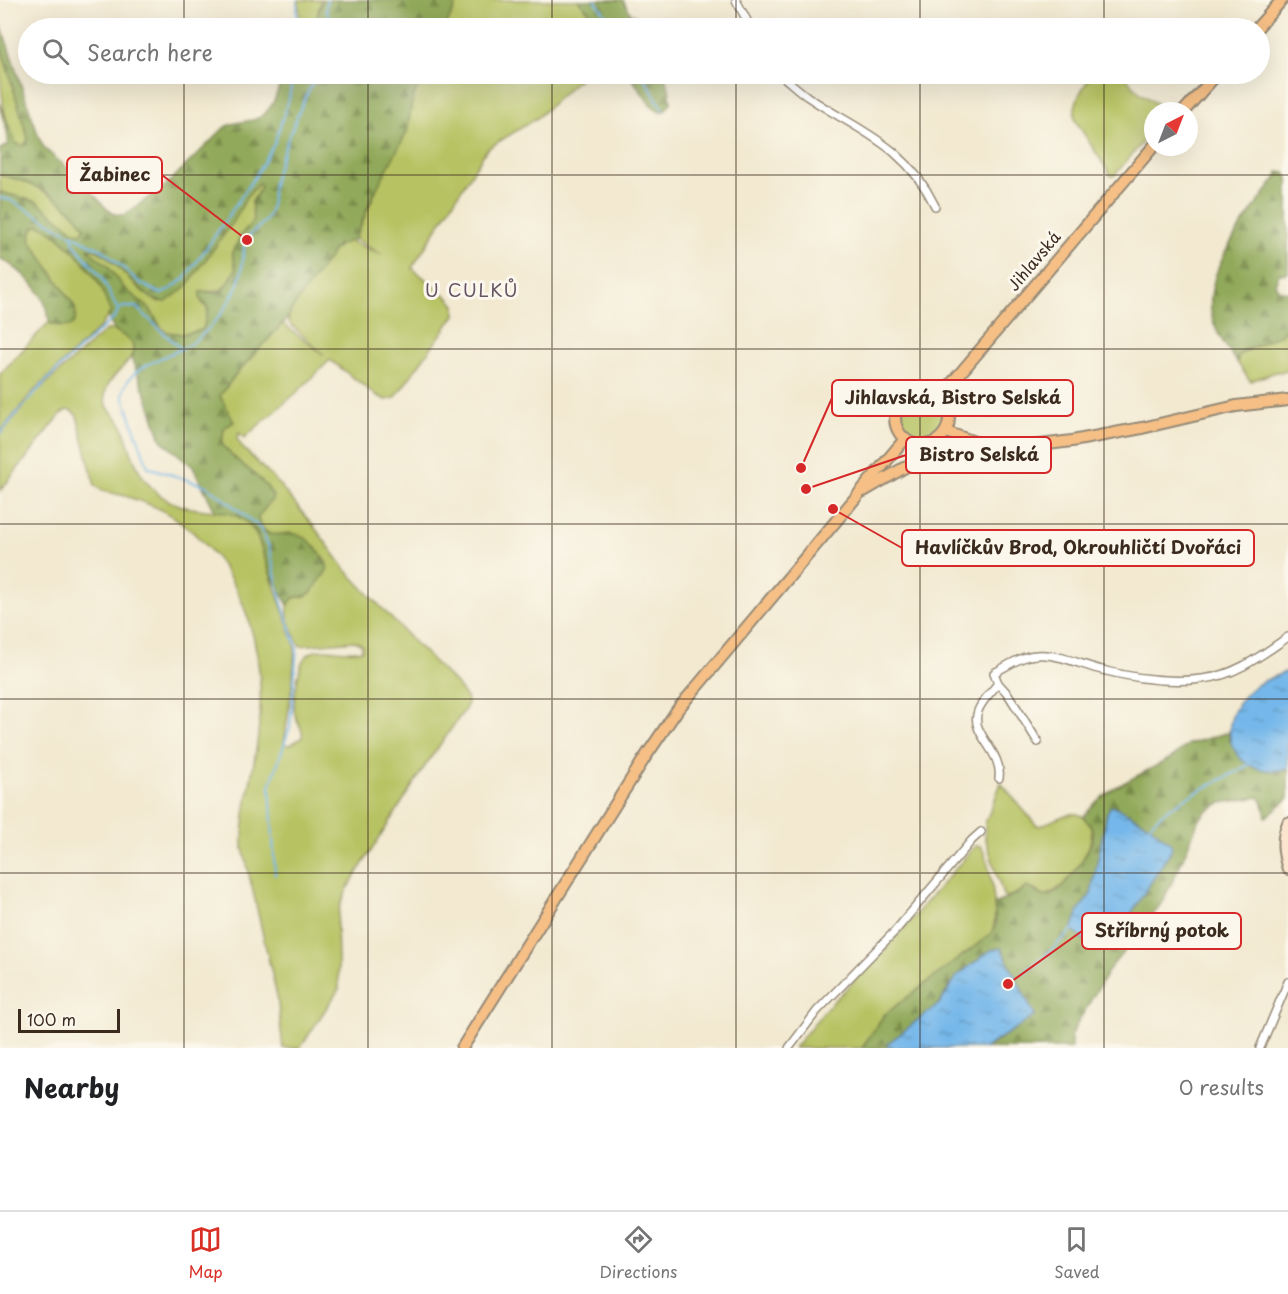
<!DOCTYPE html>
<html lang="en">
<head>
<meta charset="utf-8">
<style>
	body { margin:0; font-family:"Playpen Sans",sans-serif; background:#f6f6f6; color:#202124 }
	.compass { position:absolute; left:1144px; top:102px; width:54px; height:54px; border-radius:50%; background:#fff; box-shadow:0 6px 24px #0002; rotate:42deg }
	.scale { position:absolute; left:18px; bottom:15px; width:102px; box-sizing:border-box; padding-left:6px; border:3px solid #3b2a1e; border-top:0; font-size:16px; line-height:21px; white-space:nowrap; color:#3b2a1e; -webkit-text-stroke:4px #fbf7ec; paint-order:stroke }
	.list { margin:0; padding:0; list-style:none }
	h2 { display:flex; justify-content:space-between; align-items:center; height:78px; margin:0; padding:0 24px; font-size:26px }
	h2 small { font-size:20px; font-weight:400; color:#757577 }
	.icon { flex:none; width:33px; height:33px; fill:none; stroke:currentColor; stroke-width:2; stroke-linecap:round; stroke-linejoin:round }
	.map { position:relative; flex:none; width:1288px; height:1048px; overflow:hidden }
	.search { position:absolute; background:#fff; box-shadow:0 6px 24px #0002; left:18px; right:18px; top:18px; height:66px; display:flex; align-items:center; gap:15px; box-sizing:border-box; padding:0 21px; border-radius:33px; color:#757577; font-size:22px }
	.sheet { height:162px; background:#fff }
	nav { display:flex; justify-content:space-around; align-items:center; box-sizing:border-box; height:84px; border-top:2px solid #e0e0e0; background:#fff; font-size:16px; color:#757577 }
	nav a { display:grid; justify-items:center; gap:3px }
	nav .on { color:#d93025 }
	.map>svg:first-child { display:block }
</style>
</head>
<body>
<div class="map">
<svg width="1288" height="1048" viewBox="0 0 1288 1048">
	<defs>
		<pattern id="forest-firs" width="22" height="20" patternUnits="userSpaceOnUse" patternTransform="scale(1.5)"><rect width="22" height="20" fill="#91a95a"/><path d="M5 1l3.5 6h-7zM16 11l3.5 6h-7z" fill="#788a4a"/></pattern>
		<pattern id="water-ripples" width="26" height="14" patternUnits="userSpaceOnUse" patternTransform="scale(1.5)"><rect width="26" height="14" fill="#74b7ea"/><path d="M2 4q2-2 4 0t4 0M15 11q2-2 4 0t4 0" fill="none" stroke="#6095bd"/></pattern>
	</defs>
	<rect width="100%" height="100%" fill="#fbf7ec"/>
	<filter id="ink" filterUnits="userSpaceOnUse"><feTurbulence type="fractalNoise" baseFrequency=".0167" numOctaves="2"/><feDisplacementMap in="SourceGraphic" scale="12" xChannelSelector="R" yChannelSelector="G"/><feConvolveMatrix kernelMatrix="1 2 1 2 8 2 1 2 1" color-interpolation-filters="sRGB"/></filter>
	<filter id="wash" filterUnits="userSpaceOnUse"><feTurbulence type="fractalNoise" baseFrequency=".008" numOctaves="4" result="noise"/><feDisplacementMap in="SourceGraphic" scale="24" xChannelSelector="R" yChannelSelector="G"/><feGaussianBlur stdDeviation="1.35" result="paint"/><feColorMatrix in="noise" values="0 0 0 0 0 0 0 0 0 0 0 0 0 0 0 0 0 1.4 0 .05"/><feComposite in="paint" operator="in"/></filter>
	<g filter="url(#wash)">
		<rect width="100%" height="100%" fill="#f2e9d0"/>
		<!-- green -->
		<g fill="#b7c364" stroke="#797641" stroke-width="1.5">
			<path d="M299 0H322C317 10 316 20 322 28H300Z"/>
			<polygon points="458,0 578,0 605,28 445,28"/>
			<path d="M0 43 26 129 28 139 24 146 15 143C0 112 0 78 0 43Z"/>
			<path d="M424 74H584L537 118 487 149 412 268 449 298 455 305V315L395 398 386 400 376 395 330 360 295 394 244 438 239 433 237 439 243 448 277 482 312 524 346 570 410 638 458 686 468 701 466 708 427 763 348 887 340 906 337 924 339 989 300 1048H283L277 996 243 848C242 808 254 774 258 735 268 656 247 574 182 523 165 509 146 503 125 496 114 493 105 493 95 486L77 416 72 411 67 410 62 413 0 491V435L33 395 106 330C120 329 132 337 134 351 128 367 105 378 105 396 104 410 119 416 123 427 130 449 136 473 153 489 171 507 192 509 216 511 224 512 232 512 239 516 247 520 252 528 257 536L295 645 293 679 284 744 290 745 302 737C304 728 297 724 295 715 292 705 298 668 304 659 307 655 310 653 315 651 330 647 351 654 362 650V645L355 641 300 646C293 633 280 610 293 598L305 596 327 564C319 553 313 542 300 536 292 532 285 536 277 536 269 536 257 526 258 517 259 511 266 506 270 502L252 472 230 455 222 444 224 428 233 422 220 396 235 375 282 323 324 355 289 323 288 315C302 294 326 249 348 240L382 255 355 239 409 114 413 97Z"/>
			<path d="M1092 74H1123L1140 93 1168 111H1153V130L1114 176H1111L1075 120C1072 102 1083 88 1092 74Z"/>
			<path d="M0 175C31 180 69 201 85 228L81 233 75 232 37 202 0 192Z"/>
			<path d="M259 183 261 186 252 202 253 221 242 234 233 252 236 269C226 286 224 294 204 291L202 303 208 309 203 330 182 334 167 332 161 328 150 309 124 288 106 264 89 251V248C116 253 131 291 160 302L186 287 235 219 246 198Z"/>
			<path d="M38 225C58 230 90 268 100 285 105 294 106 304 111 312L101 326 31 394 0 432V374L46 325 49 323 62 327 75 307 30 240 33 228Z"/>
			<polygon points="1288,325 1288,371 1276,372 1250,381 1237,362 1239,355 1281,334"/>
			<circle cx="922" cy="418" r="21"/>
			<path d="M1001 783 1036 825 1040 826C1050 822 1060 816 1071 814 1078 813 1083 816 1087 821 1105 840 1064 894 1043 896 1040 894 1037 891 1034 890 1024 885 1016 896 1005 897L1003 895 985 837V824Z"/>
			<path d="M975 846H981C990 862 1000 918 991 934L884 1015 862 1048H794L824 1011 884 951Z"/>
		</g>
		<!-- forest -->
		<g fill="url(#forest-firs)" stroke="#666a3c" stroke-width="1.5" fill-rule="evenodd">
			<polygon points="322,0 458,0 445,28 322,28 317,18"/>
			<polygon points="578,0 623,0 631,14 636,16 642,28 605,28"/>
			<path d="M0 22 39 138 45 149 80 179 106 208 114 214 124 215 165 186 225 127C234 122 243 122 253 120 273 115 278 90 283 74H424L413 97 407 132 372 197 355 239 337 246 292 309 288 318 235 375 220 396 234 422 224 428 222 444C235 463 259 473 272 494L273 498 258 517C261 545 282 530 296 534 311 538 324 556 328 569L311 593 305 596 293 598 288 605C282 594 274 583 270 572 257 537 258 516 215 511L193 467 161 440 148 400 131 358C138 340 128 340 116 331 112 328 110 322 108 317L111 312C106 304 105 294 100 285 90 268 58 230 38 225L33 228 30 240 75 307C79 330 66 329 49 323 49 295 23 271 0 258V192L37 202 75 232 81 233 85 228C69 201 30 180 0 175V149L8 145C10 130 0 118 0 103L15 143 24 146 28 139 0 43ZM259 183 261 187 252 202 253 221 242 234 232 252 236 269C232 276 224 292 216 293 209 293 206 290 200 292V299L208 309 203 330 182 334 167 332 161 328 150 309 124 288 106 264 89 251V248L103 253 146 294 153 299 166 302 186 287 235 219 246 198Z"/>
			<polygon points="629,74 663,74 669,87 671,103 664,111 659,112 649,103"/>
			<path d="M1278 172 1285 173 1288 178V273L1279 274 1275 284 1279 290 1288 292V325L1281 334 1239 354 1237 362C1227 348 1216 334 1212 317 1202 268 1251 213 1277 177Z"/>
			<path d="M1229 732V739L1240 757 1284 770 1288 769V799L1266 817 1263 803 1259 797 1221 803 1206 811 1198 822 1179 868 1162 902 1149 921 1110 968 1075 1027 1071 1037V1048H985L1001 1039 950 984 940 1003 887 1045 889 1048H862L884 1015 991 934 996 924 994 904 1016 894 1027 887C1034 889 1040 898 1048 896 1063 892 1094 848 1093 833 1092 826 1088 822 1083 817L1097 801 1116 787 1171 758 1189 744ZM1114 806 1149 825 1171 844 1170 853 1105 933 1089 944 1079 910 1091 894 1107 813Z"/>
		</g>
		<!-- water -->
		<g fill="url(#water-ripples)" stroke="#587084" stroke-width="1.5">
			<path d="M1288 671V769C1232 780 1210 727 1250 690 1260 681 1276 676 1288 671Z"/>
			<polygon points="1114,806 1149,825 1171,844 1172,849 1126,922 1089,944 1072,930 1079,910 1091,894 1107,813 1110,807"/>
			<polygon points="1001,948 1035,1016 985,1048 889,1048 887,1044 940,1003 957,976 991,950"/>
		</g>
		<g fill="none" stroke-linecap="round" stroke-linejoin="round">
			<!-- stream -->
			<g stroke="#74b7ea" stroke-width="2">
				<polyline points="297,0 297,28"/>
				<polyline points="327,0 326,10 334,28"/>
				<polyline points="595,0 615,28"/>
				<polyline points="642,74 663,110"/>
				<path d="M0 198 10 200 72 235 74 244 101 276 118 310 123 307H136L181 349C207 337 233 303 241 275 243 264 242 248 247 239 253 229 267 224 270 211 273 202 271 192 273 184 278 163 306 88 319 74"/>
				<polyline points="72,235 104,251 140,283 161,294 171,289 185,278 208,246 256,175 274,144 289,99 293,74"/>
				<path d="M181 349C161 359 124 369 123 396L148 467 206 486 223 498 260 528 269 547 280 597 297 648 290 727 270 786 275 875"/>
				<path d="M0 434C33 391 73 353 114 318L118 311"/>
				<polyline points="1241,769 1252,763"/>
				<path d="M1149 826C1168 803 1212 785 1238 771"/>
				<polyline points="1023,973 1040,961 1073,929"/>
			</g>
		</g>
	</g>
	<g filter="url(#ink)">
		<g fill="none" stroke-linecap="round" stroke-linejoin="round">
			<!-- street casing -->
			<g stroke="#968a77" stroke-width="10">
				<g id="street">
					<polyline points="736,0 751,28"/>
					<path d="M779 74C789 81 798 90 808 97 860 132 905 144 935 206"/>
					<path d="M998 683C992 692 982 700 978 711 969 734 1003 751 999 778"/>
					<path d="M1038 742 1008 694 998 683 994 673C1007 666 1021 656 1036 655 1058 653 1081 665 1102 670 1133 678 1171 683 1202 679 1235 676 1262 655 1288 637"/>
					<polyline points="789,1048 817,1011 896,930 972,840 981,832"/>
					<polyline points="1260,1048 1288,982"/>
				</g>
			</g>
			<!-- secondary casing -->
			<g stroke="#968a77" stroke-width="14">
				<path id="secondary" d="M1288 823C1281 839 1283 853 1288 869"/>
			</g>
			<!-- primary casing -->
			<g stroke="#968a77" stroke-width="14">
				<g id="primary">
					<polyline points="1257,28 1282,0"/>
					<polyline points="1184,111 1217,74"/>
					<circle cx="922" cy="418" r="27"/>
					<polyline points="940,397 1153,147"/>
					<polyline points="946,432 981,444"/>
					<polyline points="864,491 907,466 958,450 986,447 1024,447 1072,441 1142,428 1236,406 1288,400"/>
					<polyline points="462,1048 644,759 678,709 905,439"/>
				</g>
			</g>
			<!-- street -->
			<use href="#street" stroke="#fff" stroke-width="7"/>
			<!-- secondary -->
			<use href="#secondary" stroke="#fbe5cf" stroke-width="10"/>
			<!-- primary -->
			<use href="#primary" stroke="#f5bf86" stroke-width="10"/>
		</g>
	</g>
	<!-- grid -->
	<path fill="none" stroke="#3b2a1e" stroke-width="1.5" stroke-opacity="0.55" d="M184 0V28M368 0V28M552 0V28M736 0V28M920 0V28M1104 0V28M184 74V1048M368 74V1048M552 74V1048M736 74V1048M920 74V1048M1104 74V1048M0 175H1288M0 349H1288M0 524H1288M0 699H1288M0 873H1288"/>
	<g text-anchor="middle" stroke-width="6" stroke-linejoin="round" paint-order="stroke">
		<!-- street labels -->
		<g font-size="16" fill="#3b2a1e" stroke="#fbf7ec">
			<text transform="translate(1034 261) rotate(-50)" y="6">Jihlavská</text>
		</g>
		<!-- neighbourhood labels -->
		<g font-size="18" letter-spacing="1.5" fill="#665564" stroke="#fbf7ec">
			<text x="472" y="297">U CULKŮ</text>
		</g>
	</g>
	<!-- callouts -->
	<path fill="none" stroke="#d62828" stroke-width="2" d="M247 240L162 175M801 468L832 398M806 489L906 455M833 509L902 548M1008 984L1082 931"/>
	<g fill="#d62828" stroke="#fbf7ec" stroke-width="2">
		<circle cx="247" cy="240" r="6"/>
		<circle cx="801" cy="468" r="6"/>
		<circle cx="806" cy="489" r="6"/>
		<circle cx="833" cy="509" r="6"/>
		<circle cx="1008" cy="984" r="6"/>
	</g>
	<g fill="#fbf7ec" stroke="#d62828" stroke-width="2">
		<rect x="67" y="157" width="95" height="36" rx="6"/>
		<rect x="832" y="380" width="241" height="36" rx="6"/>
		<rect x="906" y="437" width="145" height="36" rx="6"/>
		<rect x="902" y="530" width="352" height="36" rx="6"/>
		<rect x="1082" y="913" width="159" height="36" rx="6"/>
	</g>
	<g font-size="18" text-anchor="middle" font-weight="bold" fill="#3b2a1e">
		<text x="115" y="181">Žabinec</text>
		<text x="953" y="404">Jihlavská, Bistro Selská</text>
		<text x="979" y="461">Bistro Selská</text>
		<text x="1078" y="554">Havlíčkův Brod, Okrouhličtí Dvořáci</text>
		<text x="1162" y="937">Stříbrný potok</text>
	</g>
</svg>
<svg class="compass" viewBox="-18 -18 36 36"><path d="M0-13l5 13h-10z" fill="#e53935"/><path d="M0 13l5-13h-10z" fill="#757577"/></svg>
<div class="scale">100 m</div>
<div class="search"><svg class="icon" aria-label="search" viewBox="0 0 24 24"><circle cx="10" cy="10" r="6"/><path d="M15 15l6 6"/></svg>Search here</div>
</div>
<section class="sheet">
<h2>Nearby<small>0 results</small></h2>
<ul class="list">
</ul>
</section>
<nav>
<a class="on"><svg class="icon" aria-label="map" viewBox="0 0 24 24"><path d="M3 6l6-2 6 2 6-2v14l-6 2-6-2-6 2zM9 4v14M15 6v14"/></svg>Map</a>
<a><svg class="icon" aria-label="directions" viewBox="0 0 24 24"><path d="M12 3l9 9-9 9-9-9zM9 14v-3h6M13 9l2 2-2 2"/></svg>Directions</a>
<a><svg class="icon" aria-label="saved" viewBox="0 0 24 24"><path d="M7 4h10v16l-5-4-5 4z"/></svg>Saved</a>
</nav>
</body>
</html>
